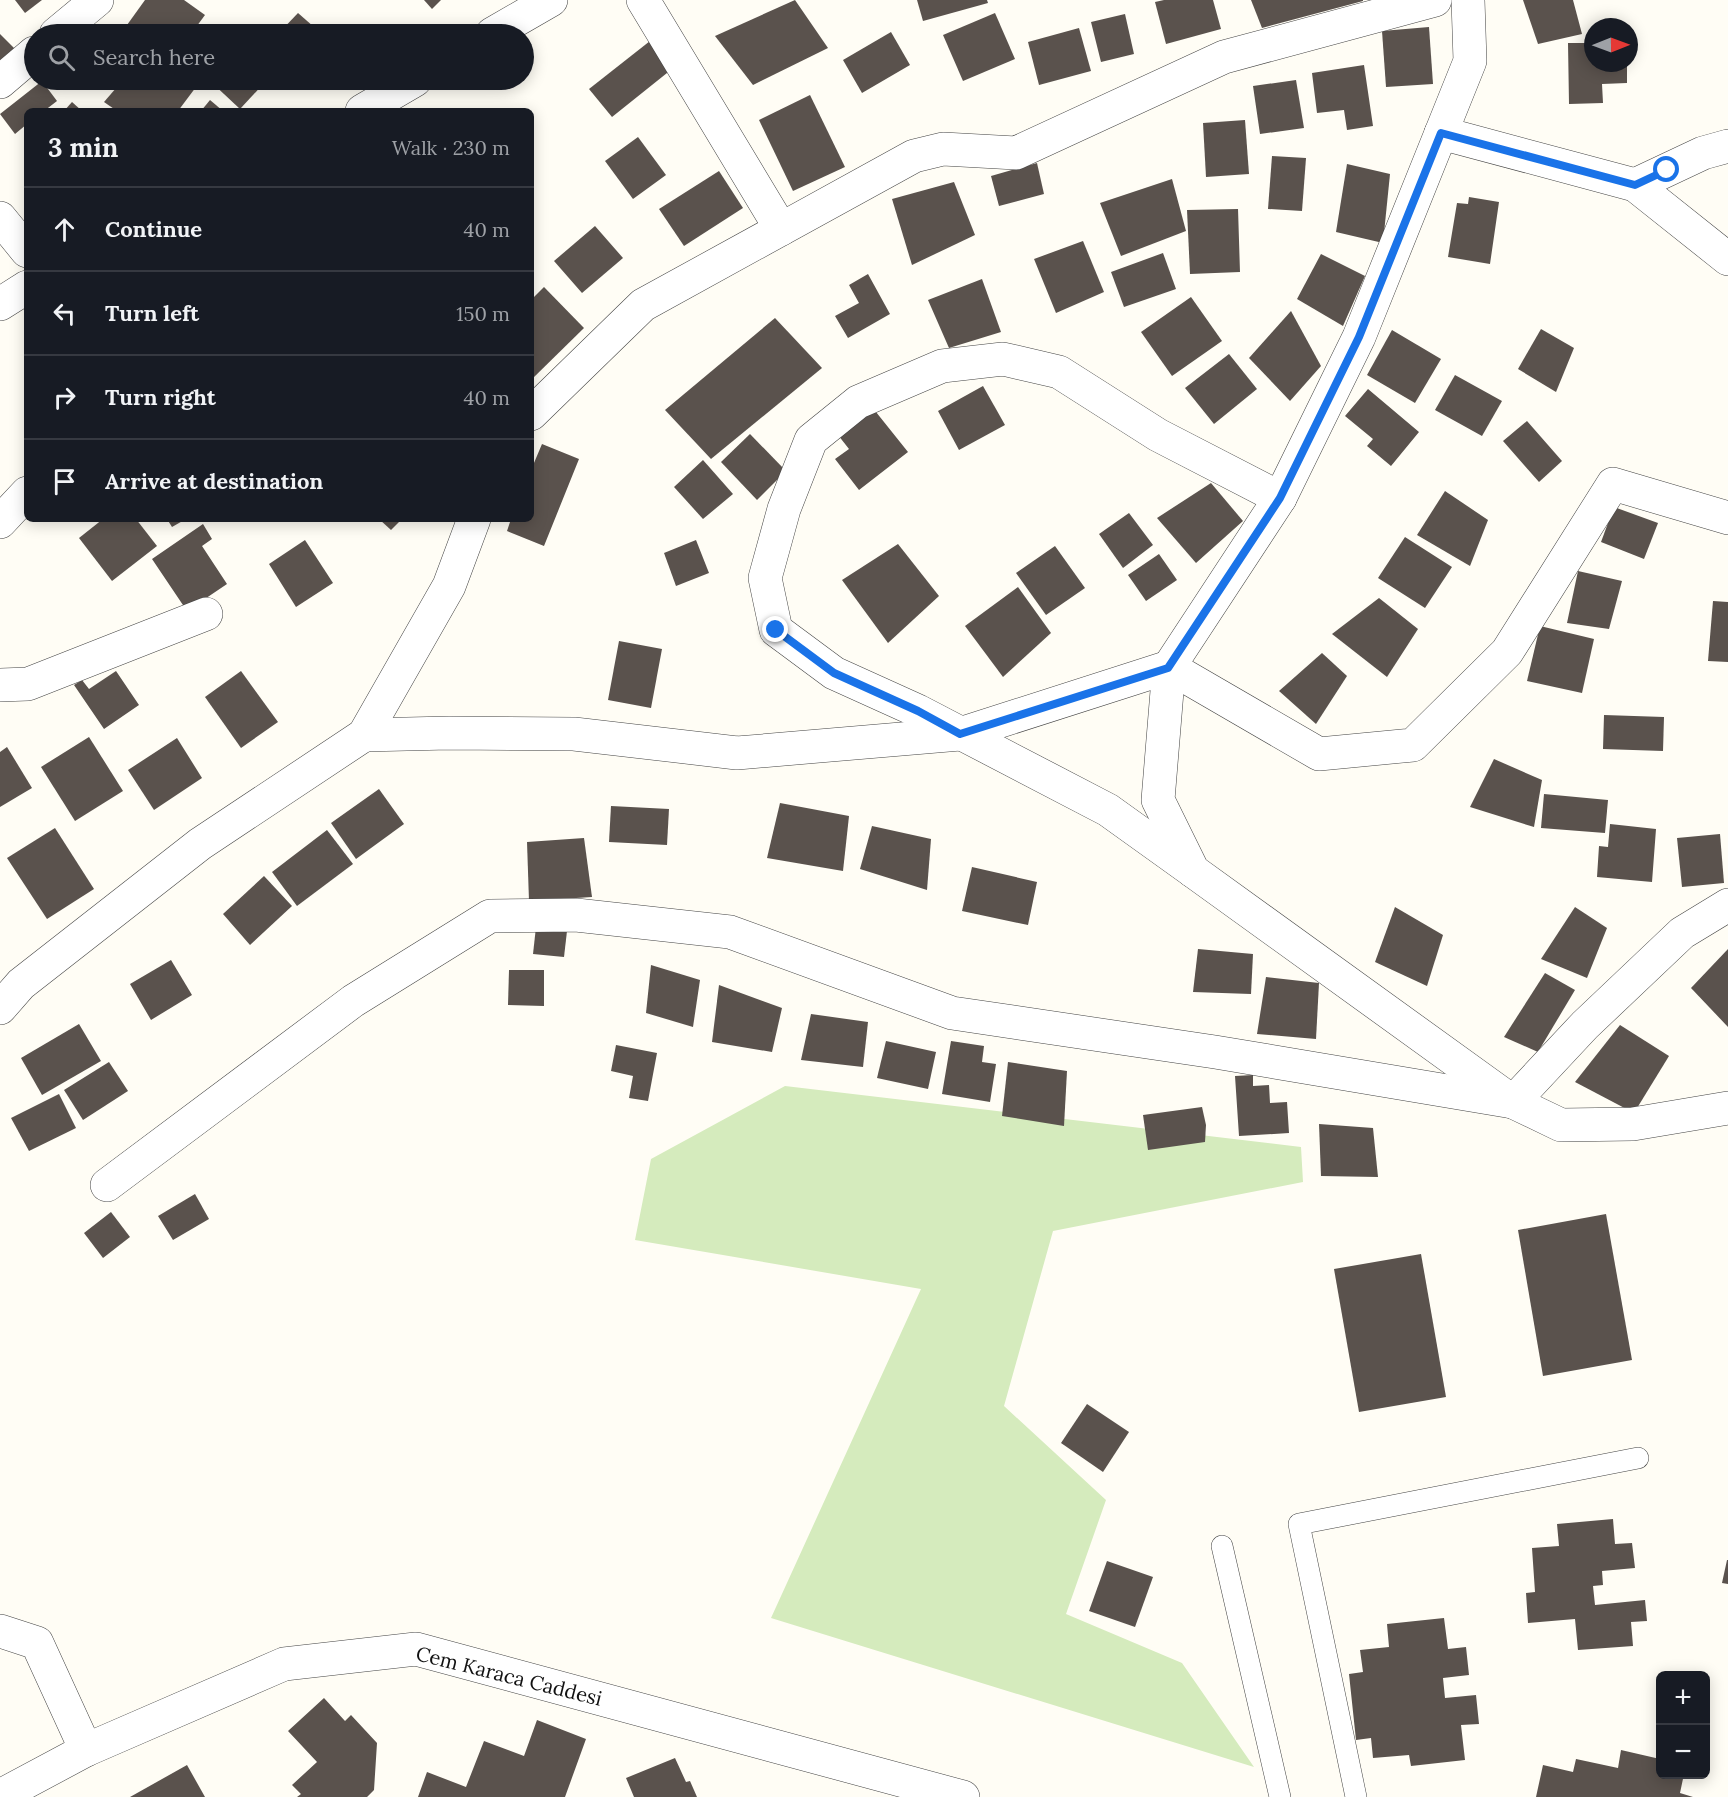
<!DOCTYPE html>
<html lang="en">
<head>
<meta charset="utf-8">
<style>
	body { margin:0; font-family:Lora,serif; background:#20242c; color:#f1f3f6 }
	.controls { position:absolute; right:18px; bottom:18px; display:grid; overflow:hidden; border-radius:9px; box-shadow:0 3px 15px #0003 }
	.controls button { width:54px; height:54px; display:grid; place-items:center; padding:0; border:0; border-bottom:2px solid #363941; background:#171b24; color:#f1f3f6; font:30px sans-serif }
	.compass { position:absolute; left:1584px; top:18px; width:54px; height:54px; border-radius:50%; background:#171b24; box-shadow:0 3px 15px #0003; rotate:89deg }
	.stop { position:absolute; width:18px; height:18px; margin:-14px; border:4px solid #1a73e8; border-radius:50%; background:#fff }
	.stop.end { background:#1a73e8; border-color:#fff; box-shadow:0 2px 6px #0008 }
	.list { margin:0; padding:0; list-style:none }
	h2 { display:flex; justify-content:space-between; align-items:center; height:78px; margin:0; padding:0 24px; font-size:26px }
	h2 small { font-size:20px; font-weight:400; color:#9ea1a6 }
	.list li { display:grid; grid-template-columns:39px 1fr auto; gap:18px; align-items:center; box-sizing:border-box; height:84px; padding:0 24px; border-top:2px solid #363941 }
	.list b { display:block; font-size:22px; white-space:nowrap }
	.list em { font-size:20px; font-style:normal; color:#9ea1a6 }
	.icon { flex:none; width:33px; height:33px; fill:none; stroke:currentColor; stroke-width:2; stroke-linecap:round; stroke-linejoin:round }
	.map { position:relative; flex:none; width:1728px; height:1797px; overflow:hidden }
	.search { position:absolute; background:#171b24; box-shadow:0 3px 15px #0003; left:24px; top:24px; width:510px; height:66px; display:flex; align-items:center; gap:15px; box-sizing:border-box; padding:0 21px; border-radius:33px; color:#9ea1a6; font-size:22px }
	.panel { position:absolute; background:#171b24; box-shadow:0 3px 15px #0003; left:24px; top:108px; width:510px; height:414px; border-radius:9px }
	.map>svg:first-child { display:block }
</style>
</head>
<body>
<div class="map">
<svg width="1728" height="1797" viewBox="0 0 1728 1797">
	<rect width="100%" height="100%" fill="#fffdf5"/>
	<!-- green -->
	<polygon fill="#d5ebbd" points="785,1086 1301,1147 1303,1182 1053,1231 1004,1406 1106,1500 1066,1614 1182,1663 1254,1767 771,1618 921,1289 635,1240 651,1159"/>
	<!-- building -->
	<g fill="#5a524d">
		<polygon points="15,0 42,0 25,13"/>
		<polygon points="145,0 184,0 205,15 191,34 140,34 127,25"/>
		<polygon points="424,0 441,0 432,9"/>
		<polygon points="795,0 828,48 753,85 715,36"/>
		<polygon points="917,0 987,0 988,3 923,21"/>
		<polygon points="1164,0 1213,0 1221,29 1166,44 1155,2"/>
		<polygon points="1251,0 1363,0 1363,1 1262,28"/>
		<polygon points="1523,0 1573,0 1582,34 1538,44"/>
		<polygon points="298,13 322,34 278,34"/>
		<polygon points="995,13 1015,59 963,81 943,35"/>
		<polygon points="1125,14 1134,54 1101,62 1091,22"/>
		<polygon points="1429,27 1433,84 1386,87 1382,31"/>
		<polygon points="1079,28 1091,71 1039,85 1028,42"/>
		<polygon points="891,32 910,65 862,93 843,60"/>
		<polygon points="0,34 15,49 0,64"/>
		<polygon points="650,41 672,69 612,117 589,89"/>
		<polygon points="1568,43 1593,43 1593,63 1627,63 1627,83 1602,84 1603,103 1569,104"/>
		<polygon points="1364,65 1373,126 1347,130 1344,110 1317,113 1312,73"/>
		<polygon points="123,80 185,80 196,87 178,111 117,111 104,102"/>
		<polygon points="209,80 267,80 240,109"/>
		<polygon points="1296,80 1304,128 1260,134 1253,86"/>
		<polygon points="42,81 57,101 44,111 27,111 27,124 15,134 0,114"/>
		<polygon points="810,95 845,167 793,191 759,120"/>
		<polygon points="210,100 223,111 201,111"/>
		<polygon points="72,102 82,111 64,111"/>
		<polygon points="1245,120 1249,174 1206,177 1203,123"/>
		<polygon points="638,137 666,175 633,199 605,161"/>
		<polygon points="1272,156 1306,158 1302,211 1268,209"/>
		<polygon points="1037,163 1044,194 999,206 991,176"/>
		<polygon points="1347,164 1390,174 1383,243 1336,232"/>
		<polygon points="719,171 743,208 684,246 659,209"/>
		<polygon points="1172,179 1186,231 1121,256 1100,203"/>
		<polygon points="954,182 975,235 912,265 892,199"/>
		<polygon points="1469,197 1499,202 1490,264 1448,257 1457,203 1468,204"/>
		<polygon points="1238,209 1240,272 1190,274 1187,210"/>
		<polygon points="595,226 623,258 582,293 554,261"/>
		<polygon points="1083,241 1104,292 1056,313 1034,259"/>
		<polygon points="1163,253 1176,289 1124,307 1111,272"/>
		<polygon points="1321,254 1365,276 1343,326 1297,299"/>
		<polygon points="868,274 890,314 848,338 835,316 859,303 849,285"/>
		<polygon points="982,279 1001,332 949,348 928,300"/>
		<polygon points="544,287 584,328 531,380 531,300"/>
		<polygon points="1191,297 1222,341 1172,376 1141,332"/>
		<polygon points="1291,311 1321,366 1290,401 1249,358"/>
		<polygon points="775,318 822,368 711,459 665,410"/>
		<polygon points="1541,329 1574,348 1556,392 1518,369"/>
		<polygon points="1392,330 1441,359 1415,403 1367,375"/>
		<polygon points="1229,354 1257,389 1214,424 1185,388"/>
		<polygon points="1455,375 1502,401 1482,436 1435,410"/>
		<polygon points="983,386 1005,425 959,450 938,411"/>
		<polygon points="1368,389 1419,432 1391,466 1367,446 1373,439 1345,416"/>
		<polygon points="872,407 908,452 859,490 835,459 849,449 838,435"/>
		<polygon points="1527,421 1562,461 1539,482 1503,441"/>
		<polygon points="750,434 786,471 757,500 721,462"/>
		<polygon points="542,444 579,459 544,546 507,531 511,519 531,519 531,470"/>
		<polygon points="703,460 733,494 703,519 674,487"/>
		<polygon points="1211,483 1243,521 1196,563 1157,518"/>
		<polygon points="1445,491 1488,520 1470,566 1417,535"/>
		<polygon points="1614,507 1658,523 1644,559 1601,542"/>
		<polygon points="1129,513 1153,545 1123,568 1099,534"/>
		<polygon points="103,519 136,519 157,546 112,581 79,538"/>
		<polygon points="167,519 186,519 172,527"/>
		<polygon points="379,519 402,519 391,530"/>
		<polygon points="203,524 212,539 202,546 227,584 187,611 152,559"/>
		<polygon points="1405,537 1452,567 1425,608 1378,578"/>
		<polygon points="305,540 333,583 296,607 269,564"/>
		<polygon points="696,540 709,573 676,586 664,553"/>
		<polygon points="898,544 939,596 888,643 842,580"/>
		<polygon points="1055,546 1085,588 1046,615 1016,573"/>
		<polygon points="1159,554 1177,580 1146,601 1128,575"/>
		<polygon points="1578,571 1622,581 1609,629 1567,623"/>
		<polygon points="1018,587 1051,633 1003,677 965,626"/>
		<polygon points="1379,598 1418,629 1387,677 1332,634"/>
		<polygon points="1713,601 1728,602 1728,662 1708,661"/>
		<polygon points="1540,626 1594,639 1582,693 1527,681"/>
		<polygon points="619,641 662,649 651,708 608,700"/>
		<polygon points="1322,653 1347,676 1316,724 1279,691"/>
		<polygon points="116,671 139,705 104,729 74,685 82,680 89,689"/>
		<polygon points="241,671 278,722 241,748 205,697"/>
		<polygon points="1604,715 1664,717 1663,751 1603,749"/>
		<polygon points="89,737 123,791 75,821 41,767"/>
		<polygon points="177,738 202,778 154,810 128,770"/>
		<polygon points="7,747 32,788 0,807 0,752"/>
		<polygon points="1494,759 1542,780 1534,827 1470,807"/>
		<polygon points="379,789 404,824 356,859 331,823"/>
		<polygon points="1544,794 1608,800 1605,833 1541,828"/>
		<polygon points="780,803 849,816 843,871 767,858"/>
		<polygon points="611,806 669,809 667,845 609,842"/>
		<polygon points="1610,824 1656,829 1652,882 1597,877 1599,846 1608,847"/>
		<polygon points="872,826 931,839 927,890 860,869"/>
		<polygon points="55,828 94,889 47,919 7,858"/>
		<polygon points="327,830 353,864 297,906 272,872"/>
		<polygon points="1720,834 1724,883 1682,887 1677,838"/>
		<polygon points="584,838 592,897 529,901 527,842"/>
		<polygon points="972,867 1037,882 1028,925 962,911"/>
		<polygon points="264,876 292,906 250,945 223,914"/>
		<polygon points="1395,907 1443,935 1427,986 1375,962"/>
		<polygon points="1575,907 1607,928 1587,978 1541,959"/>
		<polygon points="536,927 567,931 564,957 533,954"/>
		<polygon points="1198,949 1253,954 1251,994 1193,992"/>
		<polygon points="1728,949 1728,1027 1691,988"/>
		<polygon points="171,960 192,995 151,1020 130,984"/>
		<polygon points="651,965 700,980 693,1027 646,1013"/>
		<polygon points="509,970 544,970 544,1006 508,1005"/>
		<polygon points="1545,973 1575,990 1538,1052 1504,1037"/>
		<polygon points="1266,977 1319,983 1316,1039 1257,1034"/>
		<polygon points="719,985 782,1008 772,1052 712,1042"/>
		<polygon points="811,1014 868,1022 863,1067 801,1060"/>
		<polygon points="79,1024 101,1061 42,1095 21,1058"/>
		<polygon points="1620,1025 1669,1056 1634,1113 1575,1082"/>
		<polygon points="886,1041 936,1052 928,1089 877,1078"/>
		<polygon points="951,1041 984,1046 982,1062 996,1064 990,1102 942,1094"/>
		<polygon points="616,1045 657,1053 648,1101 629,1098 633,1076 611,1071"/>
		<polygon points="109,1062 128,1091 83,1120 64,1090"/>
		<polygon points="1008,1062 1067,1071 1064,1126 1002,1116"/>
		<polygon points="1253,1075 1253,1086 1269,1085 1270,1103 1287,1102 1289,1133 1239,1136 1235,1076"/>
		<polygon points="59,1094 76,1128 29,1151 11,1118"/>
		<polygon points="1202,1107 1206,1125 1205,1142 1148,1150 1143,1115"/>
		<polygon points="1319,1124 1373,1128 1378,1177 1321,1176"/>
		<polygon points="195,1194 209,1219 173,1240 158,1216"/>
		<polygon points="111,1212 130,1237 103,1258 84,1233"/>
		<polygon points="1606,1214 1632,1360 1543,1376 1518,1230"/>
		<polygon points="1421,1254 1446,1397 1359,1412 1334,1269"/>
		<polygon points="1087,1404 1129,1432 1103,1472 1061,1443"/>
		<polygon points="1613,1519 1615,1544 1632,1543 1635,1568 1602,1571 1603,1585 1593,1586 1595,1605 1645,1600 1647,1621 1631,1622 1633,1646 1578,1650 1575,1619 1528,1623 1526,1593 1535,1592 1532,1548 1559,1546 1557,1524"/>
		<polygon points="1727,1560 1728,1560 1728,1584 1722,1583"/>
		<polygon points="1107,1561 1153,1577 1135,1627 1089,1611"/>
		<polygon points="1444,1618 1448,1649 1466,1647 1469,1675 1443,1678 1445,1698 1476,1695 1479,1724 1461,1725 1465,1760 1411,1766 1409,1755 1373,1758 1371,1738 1356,1740 1349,1674 1363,1672 1360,1650 1389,1647 1387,1624"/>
		<polygon points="324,1698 345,1721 351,1715 377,1743 374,1790 367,1797 297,1797 301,1794 292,1785 317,1762 288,1731"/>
		<polygon points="537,1720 586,1739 565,1797 418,1797 427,1772 466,1787 484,1741 524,1756"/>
		<polygon points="1621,1750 1660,1759 1660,1774 1684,1774 1680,1793 1693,1797 1536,1797 1543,1765 1573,1772 1576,1759 1618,1768"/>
		<polygon points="675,1758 686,1782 690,1781 697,1797 634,1797 626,1778"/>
		<polygon points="187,1765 205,1797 130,1797"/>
	</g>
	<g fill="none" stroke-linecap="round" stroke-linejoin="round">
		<!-- service casing -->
		<g stroke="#444" stroke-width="22">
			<g id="service">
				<polyline points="1222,1546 1280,1797"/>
				<polyline points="1356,1797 1299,1524 1638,1458"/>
			</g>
		</g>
		<!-- minor casing -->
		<g stroke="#444" stroke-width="34">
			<g id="minor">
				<polyline points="643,0 781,229"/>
				<polyline points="56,34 97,0"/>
				<polyline points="0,82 34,53"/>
				<polyline points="1441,133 1635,185 1728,259"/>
				<polyline points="1635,185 1703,153 1728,146"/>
				<polyline points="0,218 27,251"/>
				<polyline points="0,304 27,287"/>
				<polyline points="531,414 643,305 914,156 943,149 1016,153 1224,57 1435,0"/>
				<polyline points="0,522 27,493"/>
				<polyline points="0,685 28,684 206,614"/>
				<polyline points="364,735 449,733 574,734 737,753 960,734 1169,667 1319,754 1413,745 1507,652 1613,484 1728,518"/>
				<polyline points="1193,871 1108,810 918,711 834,673 776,630 765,578 784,509 811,440 858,402 942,366 1003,359 1059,372 1158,435 1280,498"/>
				<polyline points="0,1008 21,984 200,844 364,735 449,586 474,519"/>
				<polyline points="107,1185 353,1001 490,916 576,915 730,932 952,1013 1215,1052 1513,1102 1585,1025 1682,933 1728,905"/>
				<polyline points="0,1631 37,1643 86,1750"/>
			</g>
		</g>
		<!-- tertiary casing -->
		<g stroke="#444" stroke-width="34">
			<g id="tertiary">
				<polyline points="1468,0 1470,61 1359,337 1280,498 1169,667 1158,800 1193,871 1513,1102 1561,1125 1633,1124 1728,1108"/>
				<polyline points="492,34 551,0"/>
				<polyline points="362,111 415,80"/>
				<polyline points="0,1796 86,1750 284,1664 416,1649 963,1797"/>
			</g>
		</g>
		<!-- service -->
		<use href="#service" stroke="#fff" stroke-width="21"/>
		<!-- minor -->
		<use href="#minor" stroke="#fff" stroke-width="33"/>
		<!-- tertiary -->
		<use href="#tertiary" stroke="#fff" stroke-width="33"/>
	</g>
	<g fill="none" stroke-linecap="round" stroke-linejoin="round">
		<!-- route -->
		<polyline stroke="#1a73e8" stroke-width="8" points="776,630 834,673 918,711 960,734 1168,668 1280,498 1359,337 1441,133 1635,185 1667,170"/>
	</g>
	<g text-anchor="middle" stroke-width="6" stroke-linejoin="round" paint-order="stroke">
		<!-- street labels -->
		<g font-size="20" fill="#111" stroke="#fff">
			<text transform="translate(509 1676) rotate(14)" y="7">Cem Karaca Caddesi</text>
		</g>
	</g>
</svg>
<div class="controls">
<button>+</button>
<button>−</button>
</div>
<svg class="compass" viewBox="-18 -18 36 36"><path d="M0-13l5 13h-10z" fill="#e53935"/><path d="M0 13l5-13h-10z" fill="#9ea1a6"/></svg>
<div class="stop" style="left:1667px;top:170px"></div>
<div class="stop end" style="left:776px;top:630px"></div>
<div class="search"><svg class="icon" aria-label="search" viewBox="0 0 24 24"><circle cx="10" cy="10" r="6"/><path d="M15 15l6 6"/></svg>Search here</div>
<section class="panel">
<h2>3 min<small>Walk · 230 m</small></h2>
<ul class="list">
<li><svg class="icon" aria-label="ahead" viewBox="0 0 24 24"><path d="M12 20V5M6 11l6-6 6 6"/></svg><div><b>Continue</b></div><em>40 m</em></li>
<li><svg class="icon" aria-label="left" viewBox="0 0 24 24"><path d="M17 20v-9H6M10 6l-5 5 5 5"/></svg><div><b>Turn left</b></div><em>150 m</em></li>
<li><svg class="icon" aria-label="right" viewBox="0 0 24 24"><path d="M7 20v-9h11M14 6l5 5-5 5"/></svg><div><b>Turn right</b></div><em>40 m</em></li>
<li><svg class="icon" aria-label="arrive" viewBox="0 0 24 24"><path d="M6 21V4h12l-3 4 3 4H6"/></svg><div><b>Arrive at destination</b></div></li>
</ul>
</section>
</div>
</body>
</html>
